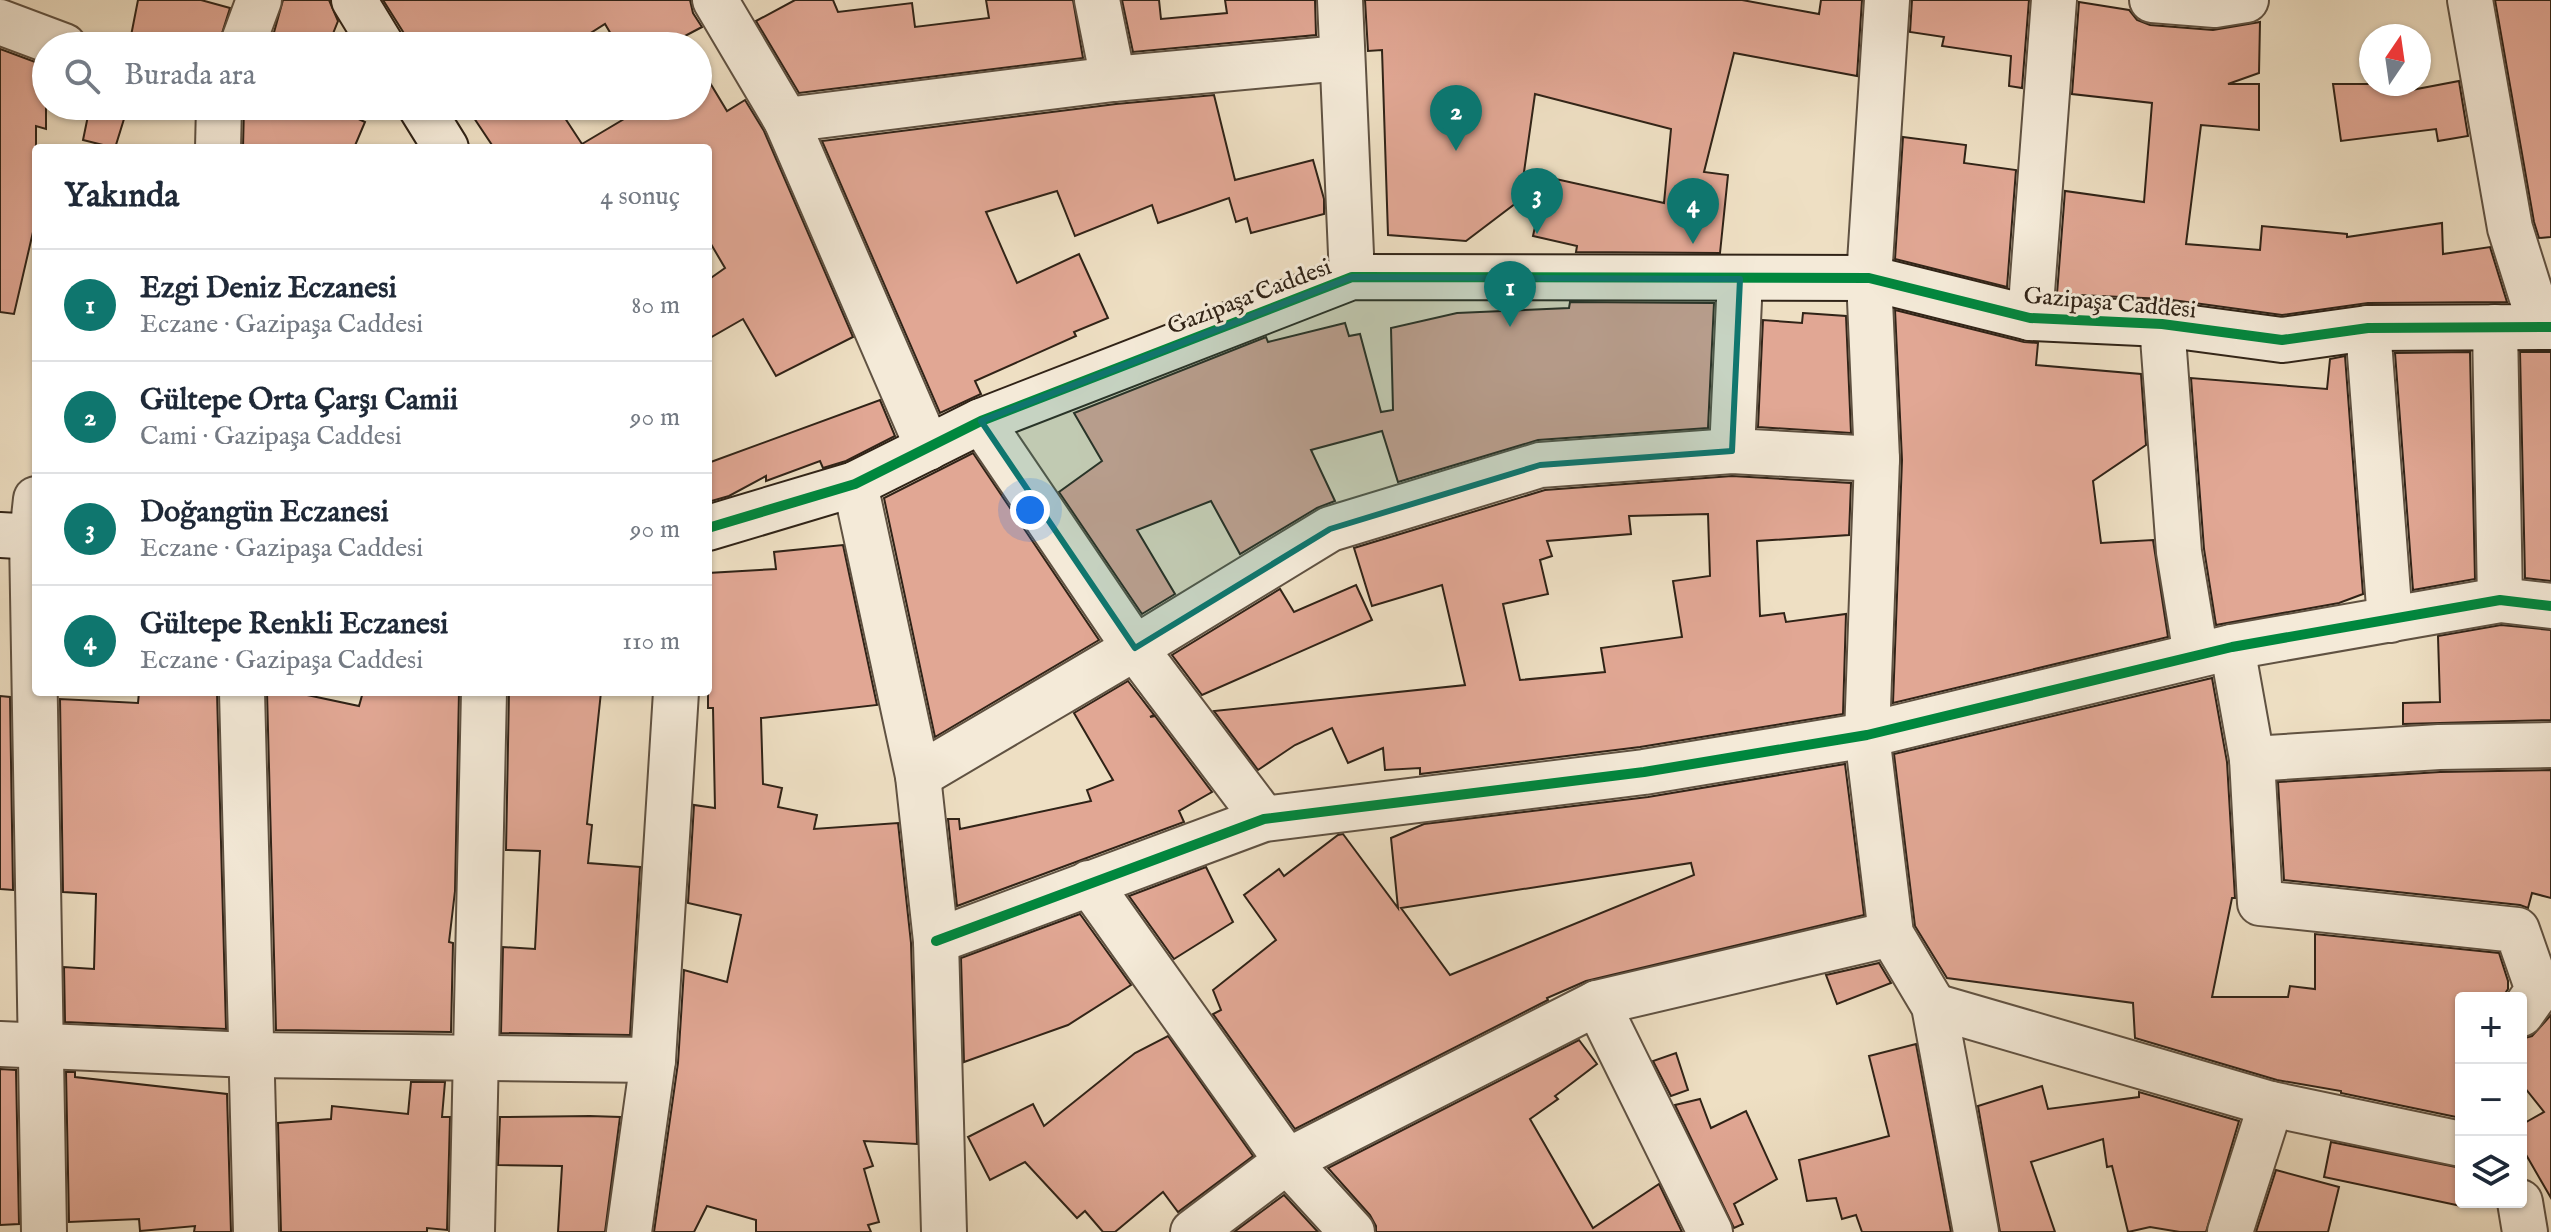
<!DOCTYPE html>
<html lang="tr">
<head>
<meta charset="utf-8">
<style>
	body { margin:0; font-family:"IM FELL English",serif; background:#f6f6f7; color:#1f2937 }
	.controls { position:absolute; right:24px; bottom:24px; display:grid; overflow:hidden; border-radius:8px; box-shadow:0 2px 6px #0004 }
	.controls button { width:72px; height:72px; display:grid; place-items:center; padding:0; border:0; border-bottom:2px solid #e0e1e3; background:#fff; color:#1f2937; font:40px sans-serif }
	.compass { position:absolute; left:2359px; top:24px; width:72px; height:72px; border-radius:50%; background:#fff; box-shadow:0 2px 6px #0004; rotate:13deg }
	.you { position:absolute; left:1030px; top:510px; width:28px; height:28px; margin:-20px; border:6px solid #fff; border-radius:50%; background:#1a73e8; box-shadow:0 0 0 12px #1a73e833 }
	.badge { display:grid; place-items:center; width:52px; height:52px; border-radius:50%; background:#0f766e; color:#fff; font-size:26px; font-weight:700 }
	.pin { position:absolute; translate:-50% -66px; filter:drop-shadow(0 2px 4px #0008) }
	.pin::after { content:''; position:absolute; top:42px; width:28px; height:24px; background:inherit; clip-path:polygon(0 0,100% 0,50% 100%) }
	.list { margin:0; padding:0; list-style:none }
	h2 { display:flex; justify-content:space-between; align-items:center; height:104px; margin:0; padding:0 32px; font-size:34px }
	h2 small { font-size:26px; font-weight:400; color:#747a83 }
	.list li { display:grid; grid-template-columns:52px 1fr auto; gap:24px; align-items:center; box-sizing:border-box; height:112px; padding:0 32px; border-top:2px solid #e0e1e3 }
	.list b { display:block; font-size:30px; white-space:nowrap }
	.list p { margin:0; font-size:26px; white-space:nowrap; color:#747a83 }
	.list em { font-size:26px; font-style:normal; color:#747a83 }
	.icon { flex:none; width:44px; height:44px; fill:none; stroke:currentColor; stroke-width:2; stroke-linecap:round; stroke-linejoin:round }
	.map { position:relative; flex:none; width:2551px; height:1232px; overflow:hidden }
	.search { position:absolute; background:#fff; box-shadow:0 2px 6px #0004; left:32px; top:32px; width:680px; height:88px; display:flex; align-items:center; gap:20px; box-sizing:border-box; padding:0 28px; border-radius:44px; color:#747a83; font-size:30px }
	.panel { position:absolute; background:#fff; box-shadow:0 2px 6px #0004; left:32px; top:144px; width:680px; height:552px; border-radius:8px }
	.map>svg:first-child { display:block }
</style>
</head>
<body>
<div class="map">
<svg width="2551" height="1232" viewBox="0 0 2551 1232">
	<rect width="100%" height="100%" fill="#eedfc3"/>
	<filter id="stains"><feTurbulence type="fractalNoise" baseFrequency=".0025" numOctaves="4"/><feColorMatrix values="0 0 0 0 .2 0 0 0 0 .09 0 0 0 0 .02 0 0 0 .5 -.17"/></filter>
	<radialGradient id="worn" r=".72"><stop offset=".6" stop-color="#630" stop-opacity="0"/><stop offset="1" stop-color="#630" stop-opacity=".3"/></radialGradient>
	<!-- building -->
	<g fill="#e1a794" stroke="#302317" stroke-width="2" fill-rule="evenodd">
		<polygon points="138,0 201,0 230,8 218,46 129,46"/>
		<polygon points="283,0 329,0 338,21 328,46 299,46 273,36"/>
		<polygon points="383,0 690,0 693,13 702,27 683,37 688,46 618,46 605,24 570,46 412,46"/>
		<polygon points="795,0 833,0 838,12 912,3 915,27 989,18 986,0 1073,0 1083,58 799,93 756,21"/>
		<polygon points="1122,0 1159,0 1161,19 1227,13 1225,0 1315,0 1316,35 1133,52"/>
		<path d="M1365 0H1742L1819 14 1821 0H1862L1857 76 1734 53 1704 172 1728 175 1720 253 1576 252 1577 246 1533 236 1545 181 1466 241 1388 235 1382 50 1368 51ZM1535 94 1671 129 1664 203 1524 172Z"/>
		<polygon points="1912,0 2029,0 2022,88 2009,86 2011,56 1942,46 1944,37 1910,32"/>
		<polygon points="2495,0 2551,0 2551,237 2539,238 2534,222"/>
		<polygon points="2079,2 2129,10 2137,20 2150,25 2213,30 2260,22 2259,73 2228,84 2259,84 2259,130 2201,125 2186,244 2260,250 2262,226 2347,234 2347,237 2442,223 2443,254 2490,247 2507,302 2368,303 2282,315 2165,299 2057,294 2065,191 2144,202 2152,103 2072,94"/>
		<polygon points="0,49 46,66 46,129 36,126 36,219 14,314 0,312"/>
		<polygon points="698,63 727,111 745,100 764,131 853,337 776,376 743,319 708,339 708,280 725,268 708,239 708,148 494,148 466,106 557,106 582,144 646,106 698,106"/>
		<polygon points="2459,81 2468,136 2438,141 2436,129 2341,141 2333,84 2400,84 2401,92"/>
		<polygon points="1214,95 1235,180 1313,160 1324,199 1324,214 1251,233 1247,218 1236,222 1229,198 1158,223 1152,205 1075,236 1057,191 986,212 1017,283 1079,254 1108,318 1074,332 1076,336 975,381 981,394 940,413 822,141 1116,104"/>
		<polygon points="90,106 128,106 115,148 83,140"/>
		<polygon points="244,106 356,106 352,116 365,122 354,148 243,148"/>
		<polygon points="1903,137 1966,145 1964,163 2016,170 2007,287 1895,259"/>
		<polygon points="1570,302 1714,303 1708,428 1538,440 1398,482 1382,431 1311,450 1335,501 1317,508 1240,554 1211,501 1137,530 1175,594 1142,614 1059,492 1102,461 1074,413 1266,337 1268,342 1345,323 1349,336 1360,334 1381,412 1393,410 1391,328 1457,313 1569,308"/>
		<polygon points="1895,310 2024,342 2038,343 2036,365 2141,374 2146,445 2093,481 2101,543 2153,540 2168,637 1893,703 1902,460"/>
		<polygon points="1803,313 1846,316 1851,433 1758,427 1763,320 1802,323"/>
		<polygon points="2470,352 2475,579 2413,590 2395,353"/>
		<polygon points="2520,352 2551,352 2551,581 2525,578"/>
		<polygon points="2345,356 2363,594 2339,603 2216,625 2204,549 2191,378 2327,389 2330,359"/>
		<polygon points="880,400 895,436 846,461 823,468 820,461 766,481 766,476 729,496 708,502 708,463"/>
		<polygon points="973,453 1099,640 935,737 884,498"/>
		<path d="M1732 476 1851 483 1849 535 1757 541 1760 616 1784 613 1786 622 1846 614 1843 714 1640 747 1420 774V768L1385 770 1383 748 1348 763 1332 728 1295 745 1258 770 1214 711 1465 685 1442 585 1372 606 1354 548 1545 490ZM1708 514 1710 576 1673 581 1682 637 1601 648 1605 672 1520 680 1503 604 1548 594 1540 560 1552 556 1547 541 1631 534 1629 516Z"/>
		<polygon points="843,545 877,705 761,718 763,784 782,788 778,807 817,815 814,829 898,823 911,943 917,1144 864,1141 873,1166 864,1169 879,1222 868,1225 871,1232 756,1232 756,1220 707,1206 694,1232 654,1232 678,1063 684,970 727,982 741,915 688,903 694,805 715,808 713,708 708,708 708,573 776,569 774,552"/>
		<polygon points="1356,585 1372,620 1202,695 1172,655 1280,589 1294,612"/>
		<polygon points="2501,625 2551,630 2551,720 2403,724 2403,703 2440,702 2438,636"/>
		<polygon points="2212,678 2227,762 2235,898 2232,898 2212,997 2288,997 2290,986 2315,989 2315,934 2499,953 2508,981 2508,989 2502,998 2461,998 2461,1118 2341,1093 2341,1091 2277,1080 2135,1038 2133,1003 1947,978 1915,926 1894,754"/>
		<polygon points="1128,681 1154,715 1150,717 1155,716 1212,792 1179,811 1184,822 957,906 948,819 959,819 960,829 1091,801 1087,790 1113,780 1074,713"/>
		<polygon points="139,692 217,692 226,1029 65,1022 64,967 94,969 96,894 63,892 60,699 138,703"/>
		<polygon points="267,692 293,692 359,706 363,692 459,692 455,891 449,942 453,943 451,1032 276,1030"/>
		<polygon points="509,692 601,692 587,824 592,825 588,863 640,867 630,1035 501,1033 503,947 535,949 540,851 506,850"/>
		<polygon points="0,696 10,697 13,890 0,889"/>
		<path d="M1845 764 1864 915 1586 981 1547 998 1548 1000 1295 1129 1213 1014 1221 1010 1213 990 1276 940 1244 895 1279 869 1284 876 1338 835 1343 834 1398 908 1391 838 1424 824 1648 797ZM1691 863 1694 875 1450 975 1401 908Z"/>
		<polygon points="2551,770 2551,898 2532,893 2528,908 2520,905 2284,880 2278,782 2440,772"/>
		<polygon points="1206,867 1233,922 1174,959 1129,896"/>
		<polygon points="1080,914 1131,985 1068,1025 964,1062 961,958"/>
		<polygon points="1879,963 1891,983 1837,1004 1826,975"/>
		<polygon points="2551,1015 2551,1198 2521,1146 2521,1125 2544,1112 2521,1083 2521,1039 2532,1036"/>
		<polygon points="1168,1036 1253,1156 1178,1212 1163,1192 1115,1232 1103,1232 1085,1211 1077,1218 1025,1162 990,1180 968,1137 1033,1104 1044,1126 1135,1053"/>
		<polygon points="1579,1040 1597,1064 1555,1096 1558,1099 1530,1119 1593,1228 1659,1184 1682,1232 1376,1232 1376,1226 1370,1215 1328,1168"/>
		<polygon points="1916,1044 1951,1232 1862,1232 1856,1215 1842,1219 1836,1198 1807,1201 1799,1160 1889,1136 1869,1056"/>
		<polygon points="1676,1053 1688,1090 1671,1096 1653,1061"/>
		<polygon points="0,1069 16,1070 19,1224 0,1225"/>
		<polygon points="66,1072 75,1072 75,1077 227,1094 231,1232 194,1232 195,1226 140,1231 139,1219 69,1222"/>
		<polygon points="411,1082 445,1082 442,1117 450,1117 447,1230 427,1228 427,1232 281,1232 278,1123 331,1119 332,1106 408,1114"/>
		<polygon points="2042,1086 2048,1109 2139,1097 2139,1092 2239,1121 2206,1232 2180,1232 2150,1227 2128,1232 2112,1166 2107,1167 2103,1139 2031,1162 2055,1232 2000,1232 1978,1106"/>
		<polygon points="1700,1099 1711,1128 1746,1111 1777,1179 1734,1204 1743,1224 1734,1228 1675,1105"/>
		<polygon points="590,1116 620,1117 605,1232 558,1232 562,1166 498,1165 500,1117"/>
		<polygon points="2331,1142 2461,1168 2461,1206 2324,1177"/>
		<polygon points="2276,1170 2339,1187 2328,1232 2256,1232"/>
		<polygon points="1284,1195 1318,1232 1234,1232"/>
	</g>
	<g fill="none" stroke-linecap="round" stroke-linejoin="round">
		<!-- street casing -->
		<g stroke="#605242" stroke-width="48">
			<g id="street">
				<polyline points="715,0 786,120 928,448"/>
				<polyline points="1097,0 1113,79"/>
				<polyline points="1340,0 1352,277"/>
				<polyline points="1887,0 1869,278 1877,459 1867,735 1891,934 1934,1006 1976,1232"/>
				<polyline points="2152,0 2215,5 2246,0"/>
				<polyline points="2470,0 2510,228 2541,327"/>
				<polyline points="0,22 64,46"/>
				<polyline points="242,46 259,0"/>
				<polyline points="786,120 1113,79 1341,58"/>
				<polyline points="218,148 219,106"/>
				<polyline points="2030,318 2054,0"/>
				<polyline points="2162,324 2179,552 2196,655"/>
				<polyline points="2495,327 2500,600"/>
				<polyline points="2368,328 2390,620"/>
				<polyline points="981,421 1135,648 1264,819"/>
				<polyline points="1732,451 1740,279"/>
				<polyline points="855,484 918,776 936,941 944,1232"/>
				<polyline points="36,499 32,536 44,1232"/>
				<polyline points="2232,647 2252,759 2439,747 2551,745"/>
				<polyline points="242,692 256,1232"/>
				<polyline points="2252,759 2260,903 2517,930 2538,990 2521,1014"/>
				<polyline points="918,776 1135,648 1330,529 1540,465 1732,451 1877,459"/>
				<polyline points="1089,883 1287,1161 1352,1232"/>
				<polyline points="936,941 1264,819 1644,772 1867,735 2232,647 2500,600 2551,606"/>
				<polyline points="1597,1003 1710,1232"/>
				<polyline points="1934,1006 2271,1104 2461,1144"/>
				<polyline points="0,1044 250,1055 653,1060"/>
				<polyline points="2520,1202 2525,1232"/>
				<polyline points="472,1232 484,692"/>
				<polyline points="629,1232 653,1060 676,692"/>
				<polyline points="1193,1232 1287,1161 1597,1003 1891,934"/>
				<polyline points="2230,1232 2271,1104"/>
			</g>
		</g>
		<!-- secondary casing -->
		<g stroke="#302317" stroke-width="48">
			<g id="secondary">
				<polyline points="354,0 382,46"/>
				<polyline points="420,106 446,148"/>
				<polyline points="708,528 855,484 981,421 1352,277 1869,278 2030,318 2162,324 2282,340 2368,328 2551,327"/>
				<polyline points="0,535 36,537"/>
			</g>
		</g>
		<!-- street -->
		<use href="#street" stroke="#f4ead8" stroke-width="44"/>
		<!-- secondary -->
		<use href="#secondary" stroke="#f4ead8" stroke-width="44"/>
		<!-- cycleway casing -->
		<g stroke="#f4ead8" stroke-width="15">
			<g id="cycleway">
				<polyline points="708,528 855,484 981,421 1352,277 1869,278 2030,318 2162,324 2282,340 2368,328 2551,327"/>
				<polyline points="936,941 1264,819 1644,772 1867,735 2232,647 2500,600 2551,606"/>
			</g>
		</g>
		<!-- cycleway -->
		<use href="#cycleway" stroke="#00873e" stroke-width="10"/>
	</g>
	<!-- marked area -->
	<path fill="#0f766e" fill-opacity="0.2" stroke="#0f766e" stroke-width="6" stroke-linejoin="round" d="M1352 277 1740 279 1732 451 1540 465 1330 529 1135 648 981 421Z"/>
	<g text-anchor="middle" stroke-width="6" stroke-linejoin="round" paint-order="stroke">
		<!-- street labels -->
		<g font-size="24" fill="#302317" stroke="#f4ead8">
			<text transform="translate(1249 296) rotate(-21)" y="8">Gazipaşa Caddesi</text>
			<text transform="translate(2110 302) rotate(5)" y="8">Gazipaşa Caddesi</text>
		</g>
	</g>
	<rect width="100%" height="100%" filter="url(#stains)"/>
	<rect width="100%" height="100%" fill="url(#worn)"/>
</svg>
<div class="controls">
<button>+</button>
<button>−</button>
<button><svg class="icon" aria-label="layers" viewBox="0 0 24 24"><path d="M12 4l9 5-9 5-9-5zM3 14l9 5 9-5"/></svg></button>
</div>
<svg class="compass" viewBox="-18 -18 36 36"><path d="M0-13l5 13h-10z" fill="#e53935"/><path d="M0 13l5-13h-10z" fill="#747a83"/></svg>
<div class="you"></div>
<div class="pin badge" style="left:1510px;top:327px">1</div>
<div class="pin badge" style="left:1456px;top:151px">2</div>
<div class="pin badge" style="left:1537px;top:234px">3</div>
<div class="pin badge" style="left:1693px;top:244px">4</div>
<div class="search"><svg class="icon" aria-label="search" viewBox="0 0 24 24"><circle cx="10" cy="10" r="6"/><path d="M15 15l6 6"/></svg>Burada ara</div>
<section class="panel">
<h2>Yakında<small>4 sonuç</small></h2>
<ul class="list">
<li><span class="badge">1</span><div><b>Ezgi Deniz Eczanesi</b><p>Eczane · Gazipaşa Caddesi</p></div><em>80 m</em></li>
<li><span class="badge">2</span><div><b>Gültepe Orta Çarşı Camii</b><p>Cami · Gazipaşa Caddesi</p></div><em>90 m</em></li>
<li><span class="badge">3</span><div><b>Doğangün Eczanesi</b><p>Eczane · Gazipaşa Caddesi</p></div><em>90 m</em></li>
<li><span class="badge">4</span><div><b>Gültepe Renkli Eczanesi</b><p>Eczane · Gazipaşa Caddesi</p></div><em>110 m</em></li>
</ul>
</section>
</div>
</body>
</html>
